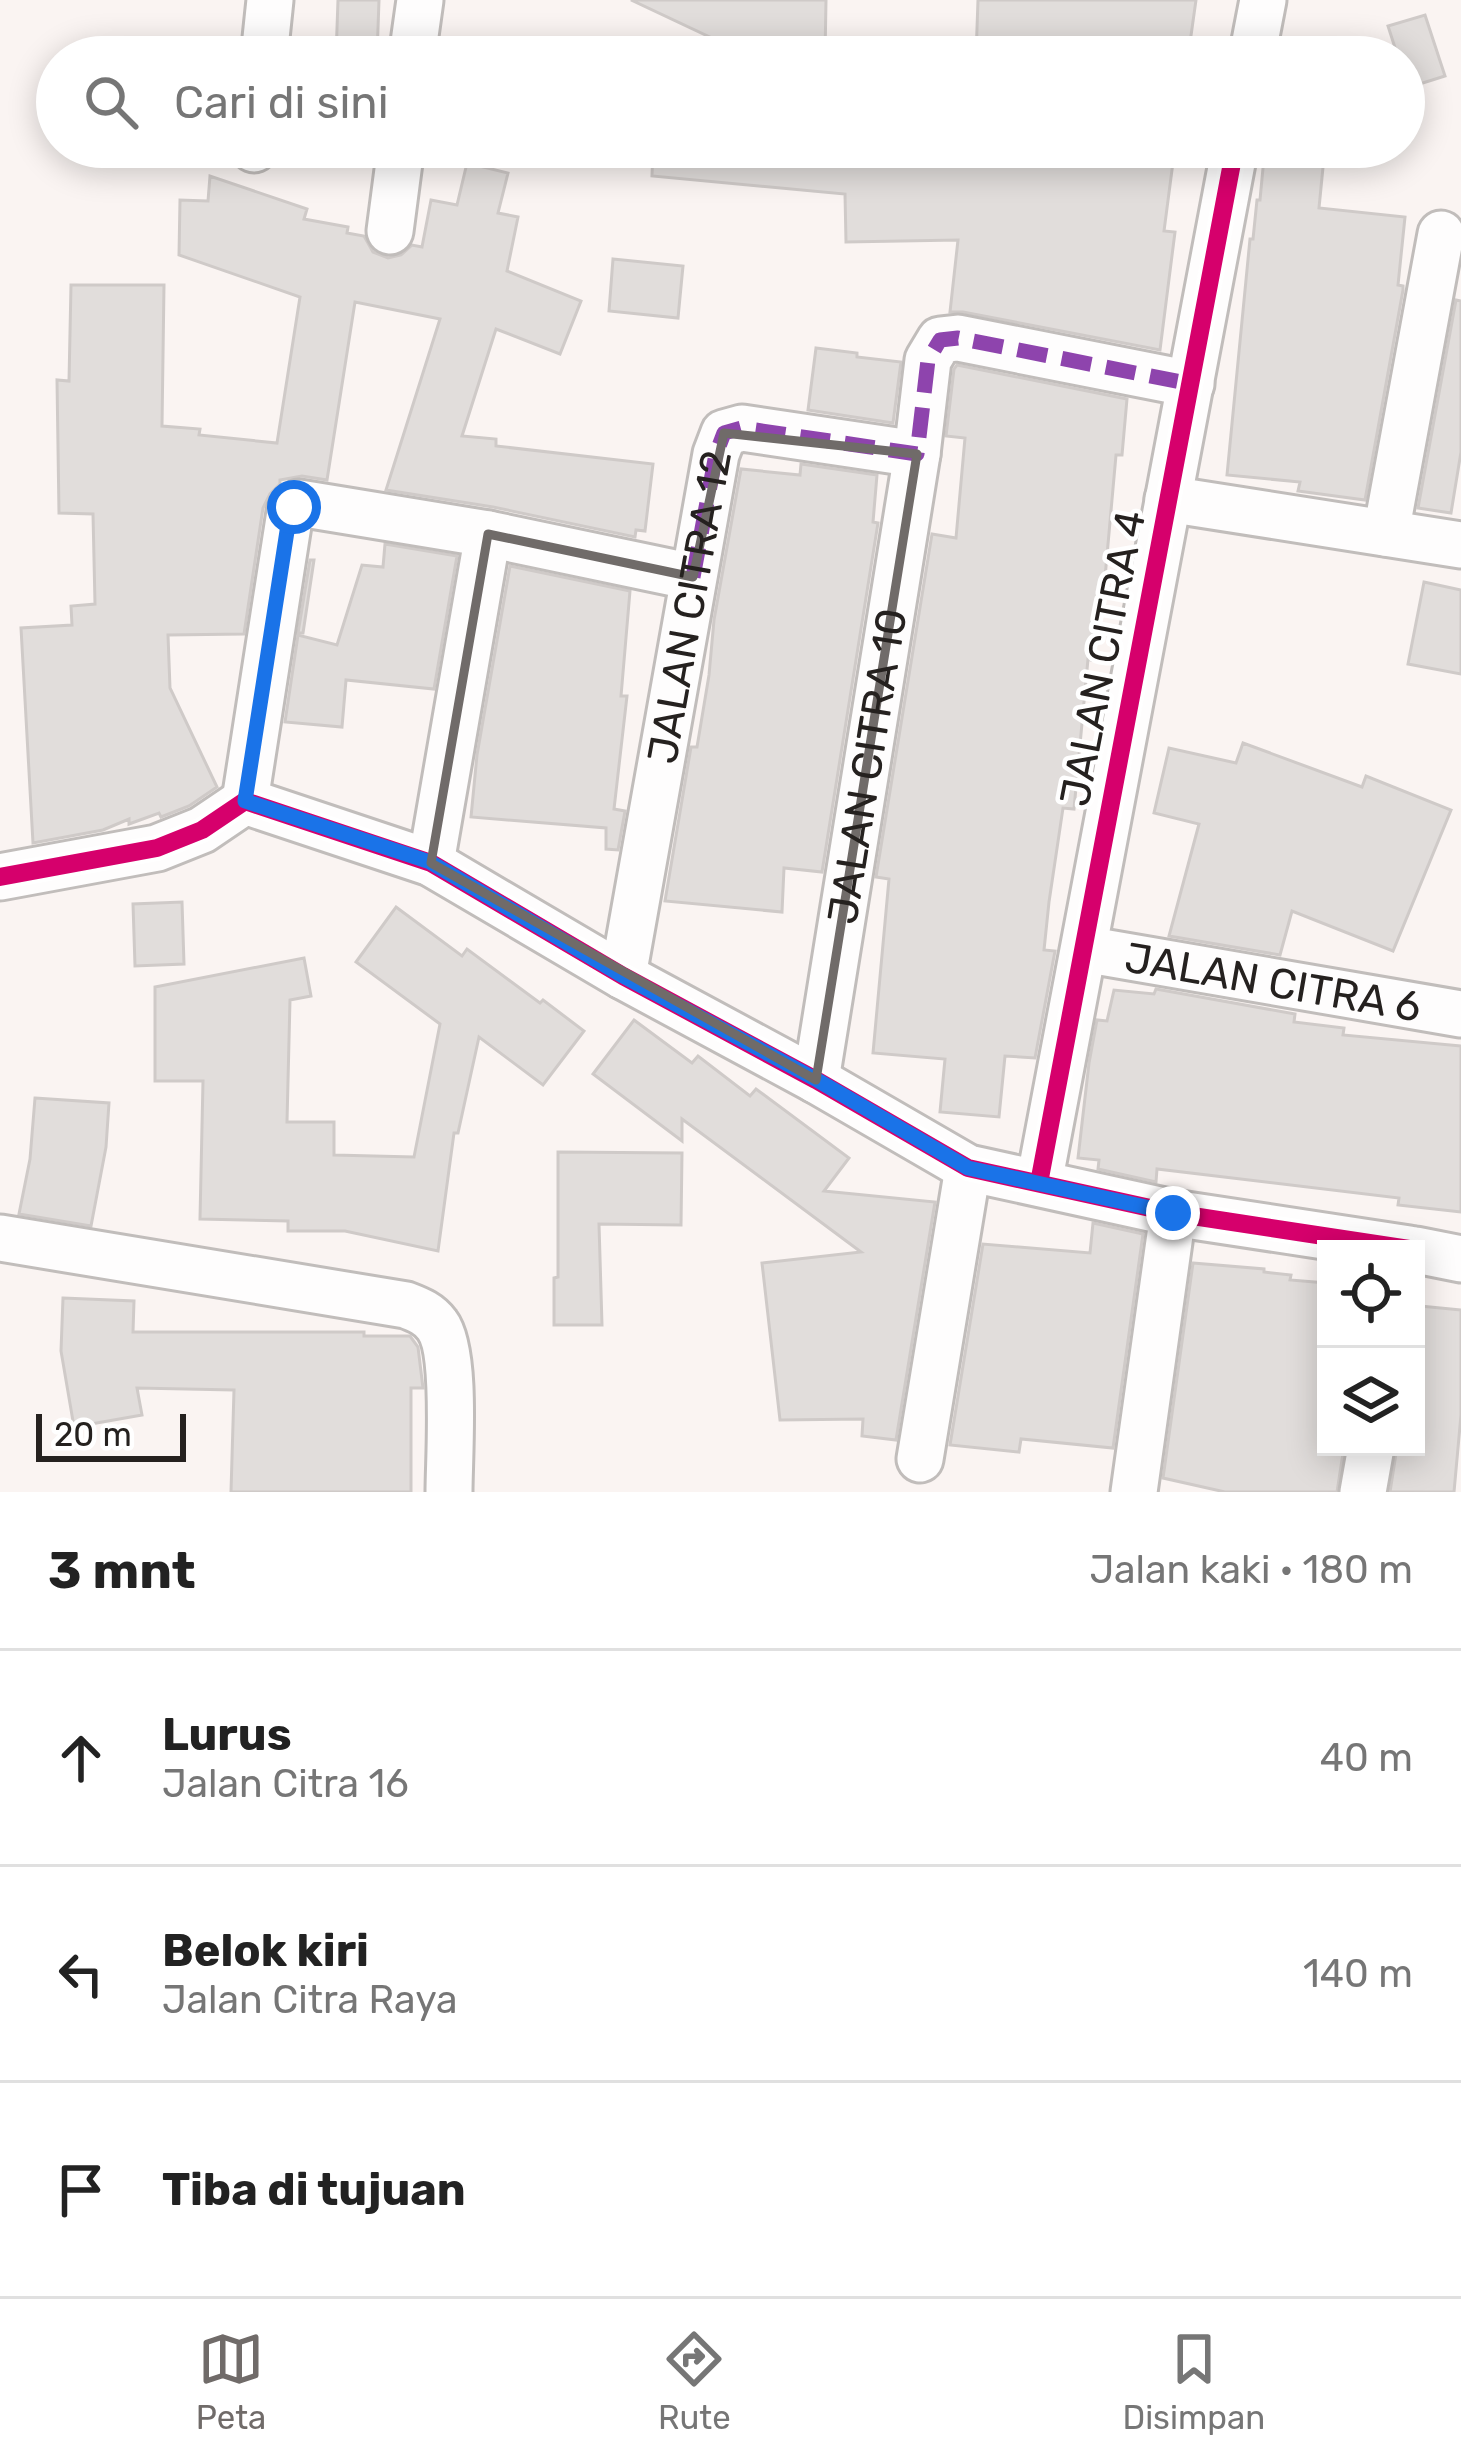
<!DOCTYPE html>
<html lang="id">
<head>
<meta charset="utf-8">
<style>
	body { margin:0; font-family:Rubik,sans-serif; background:#f2f2f2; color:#222 }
	.controls { position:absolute; right:36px; bottom:36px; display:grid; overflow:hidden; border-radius:0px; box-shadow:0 6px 30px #0003 }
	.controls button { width:108px; height:108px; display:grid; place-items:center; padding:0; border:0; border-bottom:3px solid #e0e0e0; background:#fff; color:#222; font:60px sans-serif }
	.scale { position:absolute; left:36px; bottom:30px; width:150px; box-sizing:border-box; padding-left:12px; border:6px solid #25211f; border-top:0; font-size:33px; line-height:42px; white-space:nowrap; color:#25211f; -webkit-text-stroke:9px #fff; paint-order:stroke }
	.stop { position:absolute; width:36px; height:36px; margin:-27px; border:9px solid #1a73e8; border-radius:50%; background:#fff }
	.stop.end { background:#1a73e8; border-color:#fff; box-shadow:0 3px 12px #0008 }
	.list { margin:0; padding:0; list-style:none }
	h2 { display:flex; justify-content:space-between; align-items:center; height:156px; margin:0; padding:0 48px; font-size:51px }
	h2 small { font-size:39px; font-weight:400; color:#767676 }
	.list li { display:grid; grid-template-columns:78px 1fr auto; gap:36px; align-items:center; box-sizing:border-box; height:216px; padding:0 48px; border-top:3px solid #e0e0e0 }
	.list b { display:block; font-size:45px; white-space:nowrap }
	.list p { margin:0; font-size:39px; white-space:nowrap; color:#767676 }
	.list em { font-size:39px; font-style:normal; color:#767676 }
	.icon { flex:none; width:66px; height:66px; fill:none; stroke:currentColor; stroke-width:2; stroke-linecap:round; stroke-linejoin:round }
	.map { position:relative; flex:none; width:1461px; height:1492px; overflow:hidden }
	.search { position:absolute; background:#fff; box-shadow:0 6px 30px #0003; left:36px; right:36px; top:36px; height:132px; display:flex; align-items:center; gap:30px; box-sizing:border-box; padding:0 42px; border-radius:66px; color:#767676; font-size:45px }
	.sheet { height:804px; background:#fff }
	nav { display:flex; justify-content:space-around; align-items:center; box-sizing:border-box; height:168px; border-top:3px solid #e0e0e0; background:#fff; font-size:33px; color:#767676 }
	nav a { display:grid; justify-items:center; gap:6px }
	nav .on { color:#706b69 }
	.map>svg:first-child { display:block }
</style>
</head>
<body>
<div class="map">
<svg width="1461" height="1492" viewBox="0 0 1461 1492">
	<rect width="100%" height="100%" fill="#faf4f2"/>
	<!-- building -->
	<g fill="#e1dddb" stroke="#cfcac8" stroke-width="3">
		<polygon points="338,0 379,0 377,57 336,57"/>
		<polygon points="631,0 826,0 825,57 717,57 718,41"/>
		<polygon points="978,0 1196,0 1188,57 976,57"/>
		<polygon points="1425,15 1445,76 1407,88 1404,57 1398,57 1388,26"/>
		<polygon points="653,147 978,147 1110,159 1112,147 1175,147 1164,231 1175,232 1160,350 963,312 950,312 958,240 846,242 845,194 652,176"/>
		<polygon points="1265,147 1325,147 1319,208 1405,217 1398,285 1403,286 1403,290 1365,500 1298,491 1300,482 1227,475 1250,239 1253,239 1257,200 1260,200"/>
		<polygon points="467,163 508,173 498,213 518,217 507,271 581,301 560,354 496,329 462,436 496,439 496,446 653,464 645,531 636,530 635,537 493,507 386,490 440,319 355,302 327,480 302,476 280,480 280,484 270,494 263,508 244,634 168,635 170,688 217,787 189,806 161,817 159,813 129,824 129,819 103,830 33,843 21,628 72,625 71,606 95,604 93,514 59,513 57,380 69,381 71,285 164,285 162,426 200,429 199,435 277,443 300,297 179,255 180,200 208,201 210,176 307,209 304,219 348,227 347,233 364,236 373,252 388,258 401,255 412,245 422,247 431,200 457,205"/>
		<polygon points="613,259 683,266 678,318 609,311"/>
		<polygon points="1456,300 1461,301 1461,452 1451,513 1418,508"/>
		<polygon points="816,348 857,353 857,357 901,362 893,423 808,410"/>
		<polygon points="957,365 1127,399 1122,455 1116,455 1103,600 1097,600 1091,660 1088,659 1074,809 1063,808 1049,902 1044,950 1055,951 1035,1058 1005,1056 999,1117 940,1112 945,1059 873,1053 889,879 876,877 932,534 956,538 965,438 946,436 954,369"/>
		<polygon points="801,464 877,475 873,522 878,523 822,872 784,868 782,912 665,901 691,747 697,747 709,675 714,620 741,469 800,475"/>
		<polygon points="385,544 457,556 434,689 346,680 342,727 285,722 298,635 337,645 362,565 383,567"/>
		<polygon points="310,560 314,560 303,633 298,633"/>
		<polygon points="510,566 630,591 621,696 627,696 614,809 625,811 618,850 606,849 606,828 471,817 477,755"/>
		<polygon points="1424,582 1461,590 1461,674 1408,664"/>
		<polygon points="1243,743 1362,787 1366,776 1451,810 1393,951 1292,911 1280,955 1169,936 1199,824 1154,813 1169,748 1236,763"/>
		<polygon points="182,902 184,964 135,966 133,904"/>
		<polygon points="396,907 462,956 467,949 540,1003 543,1000 584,1031 543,1085 479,1037 458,1133 454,1133 438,1251 345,1231 288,1231 288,1221 200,1219 203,1081 155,1081 155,987 304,958 311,996 290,1000 287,1122 334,1122 334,1155 414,1157 440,1024 356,962"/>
		<polygon points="1156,989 1295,1014 1294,1022 1344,1028 1343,1035 1461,1046 1461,1212 1398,1205 1399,1198 1157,1169 1156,1182 1098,1169 1099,1160 1078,1158 1089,1063 1097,1020 1107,1021 1114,990 1154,994"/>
		<polygon points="634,1020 692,1063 698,1056 750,1096 756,1089 849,1158 824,1191 935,1202 896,1440 862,1436 863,1419 780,1420 762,1263 861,1252 682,1119 682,1141 593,1074"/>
		<polygon points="35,1098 109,1103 106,1147 91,1226 19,1214 30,1159"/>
		<polygon points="558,1152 682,1153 681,1225 599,1224 602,1325 554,1325 554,1278 558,1277"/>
		<polygon points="1093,1223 1143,1234 1113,1448 1021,1439 1019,1452 950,1445 983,1244 1090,1253"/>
		<polygon points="1193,1263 1264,1269 1264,1272 1291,1275 1290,1280 1326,1283 1326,1447 1344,1447 1337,1492 1225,1492 1163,1478"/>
		<polygon points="63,1298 134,1301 133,1332 364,1332 364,1336 410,1336 418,1347 423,1388 411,1388 411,1492 231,1492 234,1390 137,1388 142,1415 74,1427 61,1351"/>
		<polygon points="1420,1306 1461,1310 1461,1415 1454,1492 1390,1492 1397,1447 1416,1447 1416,1352"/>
	</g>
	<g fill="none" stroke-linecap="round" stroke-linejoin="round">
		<!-- minor casing -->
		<g stroke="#c1bdbb" stroke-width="51">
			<g id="minor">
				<polyline points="264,57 270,0"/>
				<polyline points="412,57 420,0"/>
				<polyline points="1252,57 1263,0"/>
				<polyline points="254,149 254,147"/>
				<polyline points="390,231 401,147"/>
				<polyline points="1168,499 1461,545"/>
				<polyline points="1386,533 1441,234"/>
				<polyline points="245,801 290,512 299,503 488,534 693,577"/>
				<polyline points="431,863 488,534"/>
				<polyline points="0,877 157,848 202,830 245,801 431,863 623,976 816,1080 968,1168 1173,1213 1409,1249"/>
				<path id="s1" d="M1084 949 1461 1014"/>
				<path id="s2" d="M623 976 716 454 724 433 742 428 917 454"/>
				<path id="s3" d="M816 1080 917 454 928 360 940 340 958 338 1191 384"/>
				<polyline points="1039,1183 1235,147"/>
				<path d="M0 1238 406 1305C419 1310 429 1314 437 1325 457 1351 449 1456 449 1492"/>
				<polyline points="1416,1250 1461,1259"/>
				<polyline points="920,1459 968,1168"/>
				<polyline points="1134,1492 1173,1213"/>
				<polyline points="1363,1492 1371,1447"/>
			</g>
		</g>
		<!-- minor -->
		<use href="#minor" stroke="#fefdfd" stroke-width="45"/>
		<!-- quiet -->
		<polyline stroke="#8e44ad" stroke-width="15" stroke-dasharray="30 15" stroke-linecap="butt" points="693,577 716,454 724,433 742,428 917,454 928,360 940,340 958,338 1191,384"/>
		<!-- cycleway casing -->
		<g stroke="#fff" stroke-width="26">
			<g id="cycleway">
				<polyline points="0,877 157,848 202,830 245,801 431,863 623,976 816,1080 968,1168 1173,1213 1409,1249"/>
				<polyline points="1039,1183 1235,147"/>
			</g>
		</g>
		<!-- cycleway -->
		<use href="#cycleway" stroke="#d6006c" stroke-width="18"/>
	</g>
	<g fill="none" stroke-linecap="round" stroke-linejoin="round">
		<!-- route -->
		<polyline stroke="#1a73e8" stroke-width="15" points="294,507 290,512 245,801 430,862 623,976 817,1080 968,1168 1173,1213"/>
	</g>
	<!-- marked area -->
	<path fill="none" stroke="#706b69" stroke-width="9" stroke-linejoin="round" d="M724 433 917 454 816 1080 431 863 488 534 693 577Z"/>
	<g text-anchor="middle" stroke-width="9" stroke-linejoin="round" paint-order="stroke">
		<!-- street labels -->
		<g font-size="42" fill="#25211f" stroke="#fff">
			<text dy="15" stroke="none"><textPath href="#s2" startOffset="375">JALAN CITRA 12</textPath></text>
			<text transform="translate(1102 658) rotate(-79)" y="15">JALAN CITRA 4</text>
			<text dy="15" stroke="none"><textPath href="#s3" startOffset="318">JALAN CITRA 10</textPath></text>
			<text dy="15" stroke="none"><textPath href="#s1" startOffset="192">JALAN CITRA 6</textPath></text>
		</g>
	</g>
</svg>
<div class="controls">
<button><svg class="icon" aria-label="locate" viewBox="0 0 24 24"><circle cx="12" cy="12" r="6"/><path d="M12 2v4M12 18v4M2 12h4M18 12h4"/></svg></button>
<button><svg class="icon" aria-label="layers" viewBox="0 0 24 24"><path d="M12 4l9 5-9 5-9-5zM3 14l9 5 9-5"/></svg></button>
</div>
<div class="scale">20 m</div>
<div class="stop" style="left:294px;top:507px"></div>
<div class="stop end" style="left:1173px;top:1213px"></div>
<div class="search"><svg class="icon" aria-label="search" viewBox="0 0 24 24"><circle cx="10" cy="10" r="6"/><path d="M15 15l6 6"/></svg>Cari di sini</div>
</div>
<section class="sheet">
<h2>3 mnt<small>Jalan kaki · 180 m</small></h2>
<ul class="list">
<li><svg class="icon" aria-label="ahead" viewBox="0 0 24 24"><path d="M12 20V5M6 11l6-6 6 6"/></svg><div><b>Lurus</b><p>Jalan Citra 16</p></div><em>40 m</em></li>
<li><svg class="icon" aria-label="left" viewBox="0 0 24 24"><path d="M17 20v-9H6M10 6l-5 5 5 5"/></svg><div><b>Belok kiri</b><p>Jalan Citra Raya</p></div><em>140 m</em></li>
<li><svg class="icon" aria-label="arrive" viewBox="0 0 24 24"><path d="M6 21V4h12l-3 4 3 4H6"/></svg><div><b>Tiba di tujuan</b></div></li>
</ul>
</section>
<nav>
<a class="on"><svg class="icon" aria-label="map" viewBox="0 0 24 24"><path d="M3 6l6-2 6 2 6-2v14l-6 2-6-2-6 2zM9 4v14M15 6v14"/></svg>Peta</a>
<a><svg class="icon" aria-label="directions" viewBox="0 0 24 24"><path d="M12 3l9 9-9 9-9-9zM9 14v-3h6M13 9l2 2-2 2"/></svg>Rute</a>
<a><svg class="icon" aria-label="saved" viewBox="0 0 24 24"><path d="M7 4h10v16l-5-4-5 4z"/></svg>Disimpan</a>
</nav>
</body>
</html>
